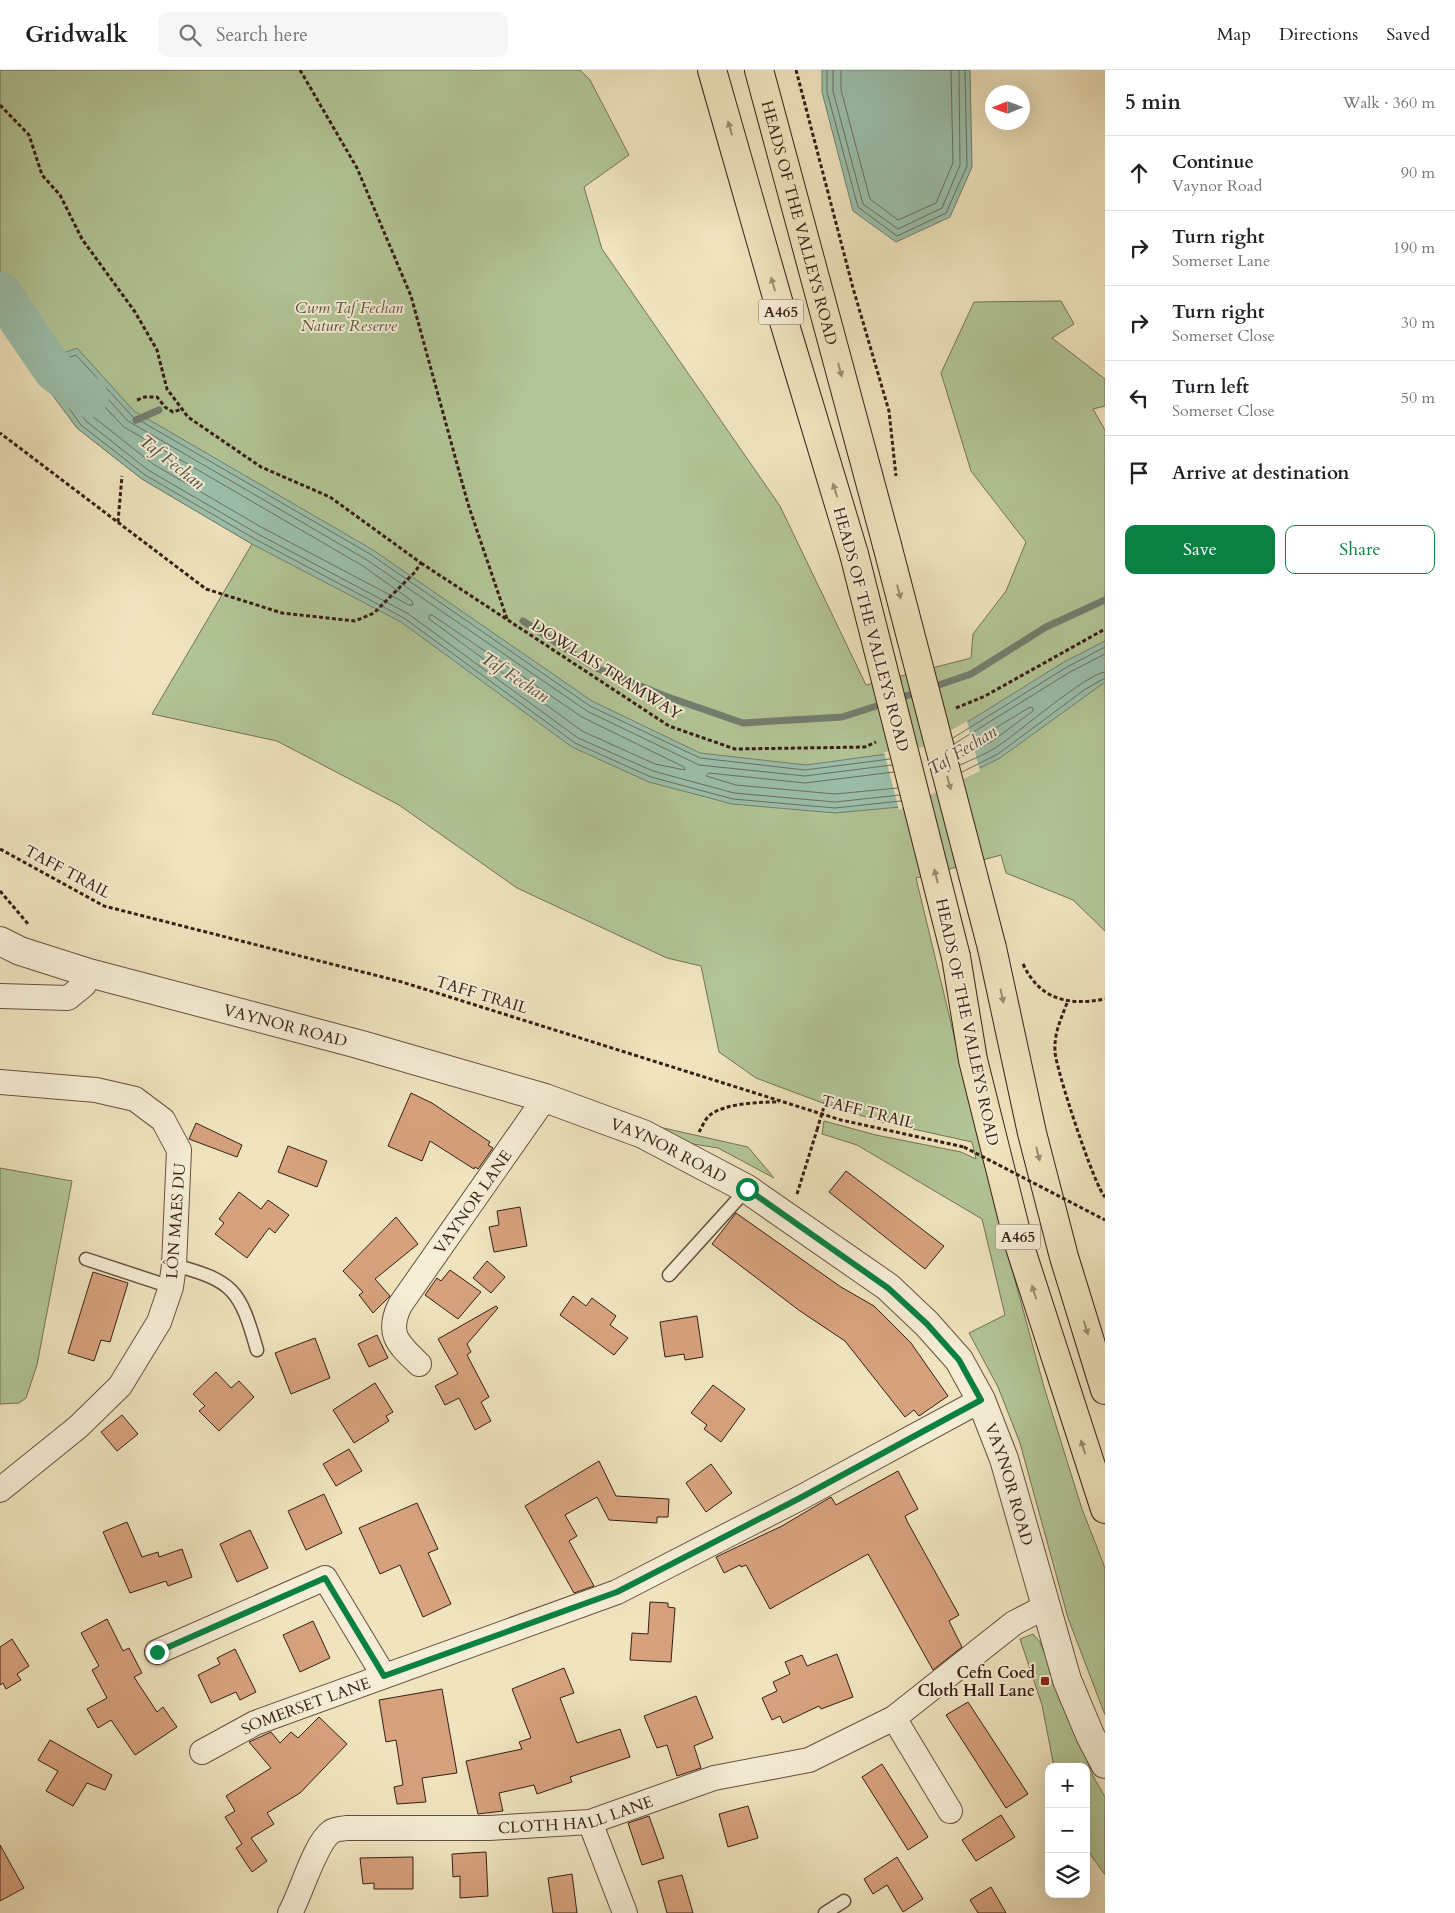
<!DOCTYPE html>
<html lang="en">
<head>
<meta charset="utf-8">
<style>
	body { margin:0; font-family:Cardo,serif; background:#f6f6f6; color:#202124 }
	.controls { position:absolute; right:15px; bottom:15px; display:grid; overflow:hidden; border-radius:10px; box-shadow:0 5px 20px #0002 }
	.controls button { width:45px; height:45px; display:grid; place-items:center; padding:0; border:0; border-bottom:1px solid #e0e0e0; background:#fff; color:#202124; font:25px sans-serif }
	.compass { position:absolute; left:985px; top:15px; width:45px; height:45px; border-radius:50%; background:#fff; box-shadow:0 5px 20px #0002; rotate:269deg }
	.stop { position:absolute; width:15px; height:15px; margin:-11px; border:4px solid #0b8043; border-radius:50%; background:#fff }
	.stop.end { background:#0b8043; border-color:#fff; box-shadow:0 1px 5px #0008 }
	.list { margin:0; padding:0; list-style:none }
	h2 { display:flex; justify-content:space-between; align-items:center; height:65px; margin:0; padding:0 20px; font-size:21px }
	h2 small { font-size:16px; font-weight:400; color:#757577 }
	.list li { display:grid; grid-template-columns:32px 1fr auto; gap:15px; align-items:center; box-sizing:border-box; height:75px; padding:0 20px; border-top:1px solid #e0e0e0 }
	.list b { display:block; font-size:19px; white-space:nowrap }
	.list p { margin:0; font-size:16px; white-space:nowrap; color:#757577 }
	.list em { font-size:16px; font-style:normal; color:#757577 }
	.actions { display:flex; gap:10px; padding:15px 20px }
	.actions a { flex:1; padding:11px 0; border:1px solid #0b8043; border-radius:10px; text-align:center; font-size:18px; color:#0b8043 }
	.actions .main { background:#0b8043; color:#fff }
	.icon { flex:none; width:28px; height:28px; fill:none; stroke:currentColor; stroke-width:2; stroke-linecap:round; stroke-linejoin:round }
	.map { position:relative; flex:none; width:1105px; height:1843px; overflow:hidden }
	header { display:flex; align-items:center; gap:30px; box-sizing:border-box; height:70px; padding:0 25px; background:#fff; border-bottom:1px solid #e0e0e0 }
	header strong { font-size:24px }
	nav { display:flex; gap:28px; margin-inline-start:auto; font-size:18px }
	.search { width:350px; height:45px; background:#f6f6f6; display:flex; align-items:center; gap:12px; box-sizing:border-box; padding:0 18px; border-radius:10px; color:#757577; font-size:19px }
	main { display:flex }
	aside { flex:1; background:#fff }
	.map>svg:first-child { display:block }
</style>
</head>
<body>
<header>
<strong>Gridwalk</strong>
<div class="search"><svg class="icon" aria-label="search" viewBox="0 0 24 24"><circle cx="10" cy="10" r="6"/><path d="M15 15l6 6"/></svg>Search here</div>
<nav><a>Map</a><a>Directions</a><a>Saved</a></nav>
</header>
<main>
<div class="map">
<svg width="1105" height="1843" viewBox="0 0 1105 1843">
	<rect width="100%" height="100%" fill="#efe4be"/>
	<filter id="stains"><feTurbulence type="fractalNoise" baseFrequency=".004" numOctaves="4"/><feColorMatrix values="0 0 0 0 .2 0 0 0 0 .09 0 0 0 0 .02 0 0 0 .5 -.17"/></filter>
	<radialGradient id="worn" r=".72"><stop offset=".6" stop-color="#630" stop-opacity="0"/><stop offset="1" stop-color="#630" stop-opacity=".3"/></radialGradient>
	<!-- green -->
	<g fill="#b2c596" stroke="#757155">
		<polygon points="0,0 580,0 590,10 629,85 584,117 602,179 780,436 866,615 971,588 973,564 1006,521 1026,472 971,401 941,303 974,232 1061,231 1074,254 1052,268 1105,309 1105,336 1093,339 1105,360 1105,861 1073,830 1006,803 1001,785 916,808 997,1144 1044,1317 1082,1439 1105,1498 1105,1645 1068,1548 1020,1373 998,1317 969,1263 1005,1245 982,1149 857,1075 822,1064 824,1051 876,1065 961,1082 976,1089 972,1072 881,1052 820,1032 756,1008 719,982 701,896 667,888 517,818 399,735 277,671 152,644 252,474 142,409 77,358 0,252"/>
		<polygon points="659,1057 748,1077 774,1108 718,1078 687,1073"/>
		<polygon points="0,1098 72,1111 37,1295 26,1328 19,1333 0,1334"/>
		<polygon points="1033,1564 1040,1572 1093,1706 1105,1727 1105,1805 1086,1778 1086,1697 1054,1697 1042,1635 1020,1569"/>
	</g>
	<!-- water -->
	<g fill="#9bbfab" stroke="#737e6f">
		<polygon points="822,0 970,0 972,97 950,147 896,172 853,141 822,22"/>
		<polygon points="77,278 134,341 373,480 592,631 700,683 806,695 924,679 1064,592 1105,571 1105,612 1000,688 900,737 835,743 732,734 649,712 572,677 401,552 252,474 142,409 77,358 30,295"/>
	</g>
	<!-- pier -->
	<polygon fill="#efe4be" points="967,651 980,701 899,740 884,682 923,677"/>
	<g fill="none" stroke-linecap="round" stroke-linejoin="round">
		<!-- shore -->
		<g stroke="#6a6e60" stroke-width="1">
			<polyline points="827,0 827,22 858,137 897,166 946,143 967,96 965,0"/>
			<polyline points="833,0 833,21 863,134 898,159 942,138 960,95 959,0"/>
			<polyline points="841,0 841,20 870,129 898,150 936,133 953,93 951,0"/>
			<polygon points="70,301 124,357 363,496 412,531 413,535 409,535 261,457 153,394 91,345 62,306 63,303"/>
			<polygon points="432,545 582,647 684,697 685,700 655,694 582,661 429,549 429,546"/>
			<polyline points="953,668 1067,597 1105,577"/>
			<polyline points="954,674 1070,602 1105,584"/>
			<polyline points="956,682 1030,637 1033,638 1033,641 991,672 958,688"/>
			<polyline points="890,689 805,700 700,688 590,636 370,484 132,346 76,285 40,298 81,355 145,405 255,469 404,548 575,673 651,707 733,729 835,738 901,731"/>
			<polyline points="892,695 805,706 699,695 587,641 367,490 128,351 74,292 50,301 86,351 148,400 258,464 407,543 578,668 653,701 734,723 835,732 900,725"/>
			<path d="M960 695C971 690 984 685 995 678 1016 665 1087 603 1105 602"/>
			<polyline points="894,702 805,713 709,703 706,706 736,715 835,724 898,718"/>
			<polyline points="962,702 998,684 1084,620 1105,608"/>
		</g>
		<!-- stream -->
		<g stroke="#737e6f" stroke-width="7">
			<polyline points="136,350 159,340"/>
			<polyline points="523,551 594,597 665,626 743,653 842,647 886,633"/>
			<polyline points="930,618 971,604 1046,557 1105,530"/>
			<polyline points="896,629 919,622"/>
		</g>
		<!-- river -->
		<polyline stroke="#9bbfab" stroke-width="41" points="0,222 54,301 88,327"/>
	</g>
	<!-- building -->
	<g fill="#d6a17d" stroke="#381d14">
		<polygon points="411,1023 432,1033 490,1072 488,1075 493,1078 478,1099 475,1097 474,1099 430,1071 422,1091 388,1076"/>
		<polygon points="196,1053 242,1075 237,1087 189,1069"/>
		<polygon points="288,1076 327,1091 317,1117 278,1102"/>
		<polygon points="846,1101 944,1176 925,1199 829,1122"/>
		<polygon points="239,1122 261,1139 268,1130 289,1145 275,1163 269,1158 247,1188 215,1164 224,1153 219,1149"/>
		<polygon points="520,1137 527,1176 494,1182 489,1157 499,1155 497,1141"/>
		<polygon points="736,1143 841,1217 874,1236 911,1273 948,1326 919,1346 914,1340 905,1347 845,1271 800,1241 712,1174"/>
		<polygon points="396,1147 418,1174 375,1209 390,1226 373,1243 359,1225 363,1222 343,1201"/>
		<polygon points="487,1191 505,1207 491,1223 473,1208"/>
		<polygon points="450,1200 481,1222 458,1249 425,1225 437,1208 441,1211"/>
		<polygon points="93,1202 128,1213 110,1272 101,1270 94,1291 68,1283"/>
		<polygon points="573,1226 586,1236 592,1228 616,1246 610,1255 628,1268 614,1285 560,1245"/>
		<polygon points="496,1236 498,1238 467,1274 471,1282 467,1285 489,1327 481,1332 491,1351 475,1360 459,1328 445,1335 435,1316 458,1304 438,1269"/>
		<polygon points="697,1246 703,1287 685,1290 684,1284 665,1287 660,1252"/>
		<polygon points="377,1265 388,1288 369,1297 358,1274"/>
		<polygon points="315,1268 330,1308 291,1324 275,1283"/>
		<polygon points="216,1302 231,1318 239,1311 254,1327 219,1361 199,1341 205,1336 193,1324"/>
		<polygon points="375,1313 393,1342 386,1346 389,1351 354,1373 333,1340"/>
		<polygon points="713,1315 745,1339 721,1372 704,1359 707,1355 691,1343"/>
		<polygon points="122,1345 138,1364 117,1381 101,1362"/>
		<polygon points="349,1379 362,1401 336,1416 323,1394"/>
		<polygon points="599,1391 616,1426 669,1429 668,1447 657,1447 657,1453 609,1450 597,1427 565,1445 577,1466 569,1471 594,1516 574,1523 525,1436"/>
		<polygon points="711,1394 732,1423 706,1442 686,1413"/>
		<polygon points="898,1401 918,1439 905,1446 907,1451 959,1545 949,1551 962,1577 933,1600 868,1484 770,1539 746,1495 741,1497 740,1495 724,1503 716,1487 782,1456 831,1427 836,1435"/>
		<polygon points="324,1424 342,1463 306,1480 288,1441"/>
		<polygon points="417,1433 438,1479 428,1483 451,1534 423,1547 400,1495 380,1504 359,1458"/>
		<polygon points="127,1452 142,1487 158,1482 159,1487 182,1479 192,1507 168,1516 166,1511 130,1523 103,1462"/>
		<polygon points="250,1460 268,1498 237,1512 220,1474"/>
		<polygon points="650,1532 668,1533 668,1537 675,1538 671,1592 630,1590 632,1563 648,1564"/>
		<polygon points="107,1549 123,1581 129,1578 142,1603 134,1607 157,1642 163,1637 177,1657 135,1685 111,1650 98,1658 87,1639 107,1628 92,1600 99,1596 81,1563"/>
		<polygon points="313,1551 330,1588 300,1602 283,1565"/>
		<polygon points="12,1569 29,1596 17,1604 21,1610 6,1619 3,1613 0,1615 0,1577"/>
		<polygon points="235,1579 256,1622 240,1630 236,1622 211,1633 198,1605 220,1594 217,1588"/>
		<polygon points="837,1584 853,1627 821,1639 819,1636 783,1653 780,1646 772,1650 762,1628 777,1621 773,1612 790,1604 785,1592 802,1585 807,1596"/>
		<polygon points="564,1598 574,1623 560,1628 577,1673 620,1659 630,1687 570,1707 572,1712 537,1724 534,1715 499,1723 503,1741 478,1744 466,1691 522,1679 519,1672 531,1668 512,1619"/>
		<polygon points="442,1619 457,1703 422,1708 426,1732 397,1734 394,1717 403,1715 396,1670 386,1672 379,1630"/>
		<polygon points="696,1626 713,1668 694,1676 701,1698 677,1706 667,1675 657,1678 644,1646"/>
		<polygon points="968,1632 1028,1724 1006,1738 946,1645"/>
		<polygon points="319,1647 347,1674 300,1723 267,1743 274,1754 251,1768 267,1791 252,1802 236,1778 242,1774 225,1747 235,1741 226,1726 271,1698 249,1672 271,1662 280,1673 291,1662 298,1668"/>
		<polygon points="50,1670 112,1705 105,1720 87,1713 73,1736 46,1721 58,1701 38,1690"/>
		<polygon points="882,1694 928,1767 908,1780 862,1707"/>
		<polygon points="748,1736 758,1768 728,1777 719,1744"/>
		<polygon points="1001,1745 1015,1767 976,1791 962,1770"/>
		<polygon points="649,1746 664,1788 642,1795 628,1753"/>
		<polygon points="0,1775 24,1818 0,1831"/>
		<polygon points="486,1782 488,1826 460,1828 460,1806 453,1807 452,1784"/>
		<polygon points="413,1787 413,1819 374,1819 374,1813 363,1814 360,1788"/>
		<polygon points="897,1787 923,1829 903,1842 887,1815 873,1824 864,1809"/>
		<polygon points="572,1804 577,1843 553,1843 548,1808"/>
		<polygon points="682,1805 693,1843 667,1843 658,1811"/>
		<polygon points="991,1817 1006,1843 978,1843 970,1830"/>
	</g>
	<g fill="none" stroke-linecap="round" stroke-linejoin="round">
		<!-- service casing -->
		<g stroke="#664f3e" stroke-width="15">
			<g id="service">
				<polyline points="86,1189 171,1217"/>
				<path d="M174 1195C234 1211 240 1220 257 1280"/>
				<polyline points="669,1205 747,1119"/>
				<polyline points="825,1843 844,1831"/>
			</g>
		</g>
		<!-- minor casing -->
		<g stroke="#664f3e" stroke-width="26">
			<g id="minor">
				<polyline points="0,926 68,928 84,915 89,903"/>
				<polyline points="0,1012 96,1020 135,1029 163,1050 179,1080 174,1195 171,1217 159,1252 120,1316 78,1357 0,1420"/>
				<path id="s1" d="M419 1294C398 1274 386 1264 400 1235L545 1028"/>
				<polyline points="157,1582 325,1508 384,1606"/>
				<polyline points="894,1648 950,1741"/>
				<path id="s2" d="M202 1682 255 1653 617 1522 800 1428 981 1330"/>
				<polyline points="590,1752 625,1843"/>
				<path id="s3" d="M290 1843C301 1824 315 1773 331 1762 335 1759 342 1759 346 1758H489L590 1752 714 1708 809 1690 894 1648 1014 1553 1045 1537"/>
			</g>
		</g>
		<!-- tertiary casing -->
		<g stroke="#664f3e" stroke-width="30">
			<g id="tertiary">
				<path id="s4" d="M0 871 20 881 89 903 358 974 545 1028 643 1064 747 1119 888 1217 927 1254 959 1290 981 1330 1004 1389 1067 1610 1090 1665 1105 1694"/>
			</g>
		</g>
		<!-- trunk casing -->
		<g stroke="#381d14" stroke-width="30">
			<g id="trunk">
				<polyline points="712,0 785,255 854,484"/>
				<path id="s5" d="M759 0 887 475"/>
				<polyline points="992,878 1032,1063 1064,1187 1105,1320"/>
				<polyline points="956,887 973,990 1019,1174 1105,1439"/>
			</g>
		</g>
		<!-- path -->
		<g stroke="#381d14" stroke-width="3" stroke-dasharray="4 2.5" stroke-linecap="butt">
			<polyline points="300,0 357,98 411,226 468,434 507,549"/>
			<polyline points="796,0 853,218 889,341 896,406"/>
			<polyline points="0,35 29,65 42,105 60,125 82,169 135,242 157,280 167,319 188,347 261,397 330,427 421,493 415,502 374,543 355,551 282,543 206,519 0,363"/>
			<polyline points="137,330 145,327 157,327 165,337 173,342 182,339"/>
			<polyline points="118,452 122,406"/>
			<polyline points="421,493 669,656 735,679 865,677 876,672"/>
			<polyline points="956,638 985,626 1105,559"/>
			<polyline points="0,779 104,836 402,912 841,1050 964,1077"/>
			<polyline points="0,821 29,855"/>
			<path d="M1023 894C1040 930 1068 936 1105 929"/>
			<path d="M1067 933C1061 949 1054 963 1055 981 1055 997 1095 1118 1105 1127"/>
			<path d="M699 1062C702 1057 705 1049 710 1045 725 1033 761 1032 779 1032"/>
			<polyline points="797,1124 817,1060"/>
		</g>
		<!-- service -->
		<use href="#service" stroke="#f5edd5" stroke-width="12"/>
		<!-- minor -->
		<use href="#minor" stroke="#f5edd5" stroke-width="24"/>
		<!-- tertiary -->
		<use href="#tertiary" stroke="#f5edd5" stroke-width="28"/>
		<!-- trunk -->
		<use href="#trunk" stroke="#efe4be" stroke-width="28"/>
		<!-- trunk-bridge casing -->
		<g stroke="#381d14" stroke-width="30" stroke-linecap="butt">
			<g id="trunk-bridge">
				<polyline points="887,475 992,878"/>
				<polyline points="854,484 956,887"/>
			</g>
		</g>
		<!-- path-bridge -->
		<g stroke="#381d14" stroke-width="3" stroke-dasharray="4 2.5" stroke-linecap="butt">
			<polyline points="817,1060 825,1033"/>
			<polyline points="964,1077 1105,1150"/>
		</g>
		<!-- trunk-bridge -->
		<use href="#trunk-bridge" stroke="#efe4be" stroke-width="28"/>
	</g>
	<!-- one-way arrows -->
	<defs><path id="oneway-solid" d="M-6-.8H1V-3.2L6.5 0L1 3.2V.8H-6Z" transform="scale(1.25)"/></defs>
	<g fill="#9d8a72">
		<use href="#oneway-solid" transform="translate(730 58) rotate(-106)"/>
		<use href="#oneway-solid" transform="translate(773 214) rotate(-106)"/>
		<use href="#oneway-solid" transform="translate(840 300) rotate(75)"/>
		<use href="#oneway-solid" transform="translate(835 420) rotate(-107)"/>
		<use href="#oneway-solid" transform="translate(899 522) rotate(75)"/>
		<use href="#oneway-solid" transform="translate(949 713) rotate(75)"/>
		<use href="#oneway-solid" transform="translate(936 806) rotate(-104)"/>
		<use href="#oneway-solid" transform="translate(1002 926) rotate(78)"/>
		<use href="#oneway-solid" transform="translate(1038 1084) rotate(76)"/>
		<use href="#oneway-solid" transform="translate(1034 1222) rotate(-107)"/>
		<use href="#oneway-solid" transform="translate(1086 1258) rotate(73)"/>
		<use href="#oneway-solid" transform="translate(1083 1377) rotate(-108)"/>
	</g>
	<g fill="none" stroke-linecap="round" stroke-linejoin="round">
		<!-- route -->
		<polyline stroke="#0b8043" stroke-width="6" points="157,1582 325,1508 384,1606 617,1522 800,1428 981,1330 959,1290 927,1254 888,1218 747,1119"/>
	</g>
	<!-- markers -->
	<rect fill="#8f2418" stroke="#f5edd5" stroke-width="2" x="1040" y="1606" width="10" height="10" rx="2.5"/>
	<g text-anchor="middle" stroke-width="4" stroke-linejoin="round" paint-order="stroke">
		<!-- shield labels -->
		<g fill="#f5edd5" stroke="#715b4e" stroke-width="1">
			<rect x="758.5" y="229.5" width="45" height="25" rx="4"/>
			<rect x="995.5" y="1154.5" width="45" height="25" rx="4"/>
		</g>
		<g font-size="15" font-weight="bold" fill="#381d14">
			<text x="781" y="247">A465</text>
			<text x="1018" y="1172">A465</text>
		</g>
		<!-- street labels -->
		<g font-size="16" fill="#381d14" stroke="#f5edd5">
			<text dy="6" stroke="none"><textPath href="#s5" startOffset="158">HEADS OF THE VALLEYS ROAD</textPath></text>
			<text transform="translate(872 559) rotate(75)" y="6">HEADS OF THE VALLEYS ROAD</text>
			<text transform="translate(607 599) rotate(32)" y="6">DOWLAIS TRAMWAY</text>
			<text transform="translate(68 801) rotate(28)" y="6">TAFF TRAIL</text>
			<text transform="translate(482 924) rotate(17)" y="6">TAFF TRAIL</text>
			<text transform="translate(968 952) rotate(78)" y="6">HEADS OF THE VALLEYS ROAD</text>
			<text dy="6" stroke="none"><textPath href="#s4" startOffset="298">VAYNOR ROAD</textPath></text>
			<text transform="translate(868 1041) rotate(14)" y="6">TAFF TRAIL</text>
			<text dy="6" stroke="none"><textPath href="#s4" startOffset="702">VAYNOR ROAD</textPath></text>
			<text dy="6" stroke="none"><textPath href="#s1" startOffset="195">VAYNOR LANE</textPath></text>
			<text transform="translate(175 1151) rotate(-86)" y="6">LÔN MAES DU</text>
			<text dy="6" stroke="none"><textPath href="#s4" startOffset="1198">VAYNOR ROAD</textPath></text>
			<text dy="6" stroke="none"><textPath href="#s2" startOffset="114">SOMERSET LANE</textPath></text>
			<text dy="6" stroke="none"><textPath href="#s3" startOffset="338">CLOTH HALL LANE</textPath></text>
		</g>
		<!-- park labels -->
		<g font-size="16" font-style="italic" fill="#5d4f3b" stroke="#f5edd5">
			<text x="349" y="243">Cwm Taf Fechan<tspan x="349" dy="18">Nature Reserve</tspan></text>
		</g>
		<!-- poi labels -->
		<g font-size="16" font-weight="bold" fill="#381d14" stroke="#f5edd5" text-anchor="end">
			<text x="1035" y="1608">Cefn Coed<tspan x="1035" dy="18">Cloth Hall Lane</tspan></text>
		</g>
		<!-- water labels -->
		<g font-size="18" font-style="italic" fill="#564e41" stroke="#f5edd5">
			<text transform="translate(172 392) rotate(38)" y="6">Taf Fechan</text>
			<text transform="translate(515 607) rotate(33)" y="6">Taf Fechan</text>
			<text transform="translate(962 680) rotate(-32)" y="6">Taf Fechan</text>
		</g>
	</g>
	<rect width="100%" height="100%" filter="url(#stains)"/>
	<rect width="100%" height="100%" fill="url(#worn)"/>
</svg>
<div class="controls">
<button>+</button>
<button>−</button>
<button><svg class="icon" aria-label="layers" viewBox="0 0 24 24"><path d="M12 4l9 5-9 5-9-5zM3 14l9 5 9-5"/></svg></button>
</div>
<svg class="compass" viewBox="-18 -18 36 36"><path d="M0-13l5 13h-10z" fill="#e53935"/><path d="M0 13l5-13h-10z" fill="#757577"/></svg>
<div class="stop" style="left:747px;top:1119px"></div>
<div class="stop end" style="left:157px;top:1582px"></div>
</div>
<aside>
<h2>5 min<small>Walk · 360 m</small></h2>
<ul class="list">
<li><svg class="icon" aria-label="ahead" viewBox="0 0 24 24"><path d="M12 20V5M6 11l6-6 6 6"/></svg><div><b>Continue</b><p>Vaynor Road</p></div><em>90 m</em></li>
<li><svg class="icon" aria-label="right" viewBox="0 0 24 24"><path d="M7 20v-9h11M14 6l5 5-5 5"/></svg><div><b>Turn right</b><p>Somerset Lane</p></div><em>190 m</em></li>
<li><svg class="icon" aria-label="right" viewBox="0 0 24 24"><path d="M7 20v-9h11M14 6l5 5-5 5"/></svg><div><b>Turn right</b><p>Somerset Close</p></div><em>30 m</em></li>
<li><svg class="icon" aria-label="left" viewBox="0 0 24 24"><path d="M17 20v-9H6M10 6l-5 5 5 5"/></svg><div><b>Turn left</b><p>Somerset Close</p></div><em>50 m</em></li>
<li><svg class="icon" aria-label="arrive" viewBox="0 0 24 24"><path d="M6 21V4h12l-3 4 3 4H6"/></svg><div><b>Arrive at destination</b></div></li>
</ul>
<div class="actions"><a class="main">Save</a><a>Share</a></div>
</aside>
</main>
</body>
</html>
